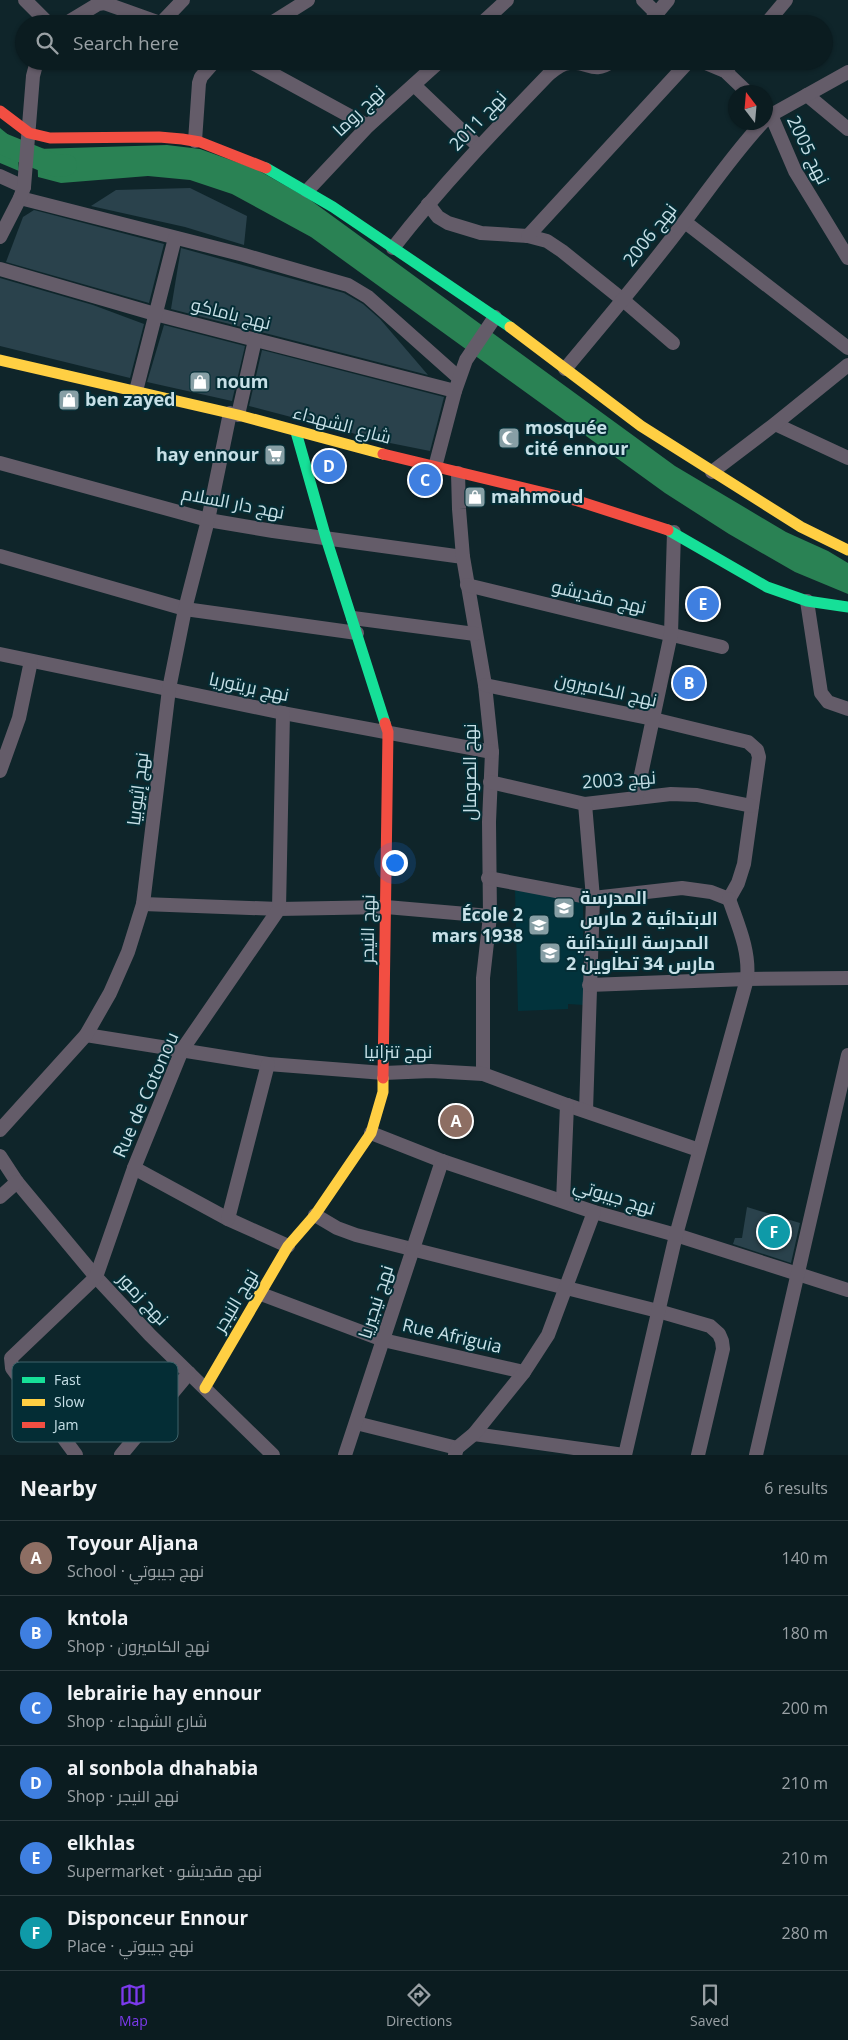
<!DOCTYPE html>
<html lang="en">
<head>
<meta charset="utf-8">
<style>
	body { margin:0; font-family:"Open Sans",Cairo,sans-serif; background:#142529; color:#f1f3f6 }
	.compass { position:absolute; left:728px; top:85px; width:45px; height:45px; border-radius:50%; background:#0b1c20; box-shadow:0 1px 4px #0004; rotate:344deg }
	.you { position:absolute; left:394px; top:862px; width:18px; height:18px; margin:-12px; border:4px solid #fff; border-radius:50%; background:#1a73e8; box-shadow:0 0 0 8px #1a73e833 }
	.badge { display:grid; place-items:center; width:32px; height:32px; border-radius:50%; background:#7c3aed; color:#fff; font-size:16px; font-weight:700 }
	.pin { position:absolute; translate:-50% -50%; border:2px solid #fff; box-shadow:0 1px 5px #0006 }
	.list { margin:0; padding:0; list-style:none }
	h2 { display:flex; justify-content:space-between; align-items:center; height:65px; margin:0; padding:0 20px; font-size:21px }
	h2 small { font-size:16px; font-weight:400; color:#9aa1a5 }
	.list li { display:grid; grid-template-columns:32px 1fr auto; gap:15px; align-items:center; box-sizing:border-box; height:75px; padding:0 20px; border-top:1px solid #2b3a3e }
	.list b { display:block; font-size:19px; white-space:nowrap }
	.list p { margin:0; font-size:16px; white-space:nowrap; color:#9aa1a5 }
	.list em { font-size:16px; font-style:normal; color:#9aa1a5 }
	.icon { flex:none; width:28px; height:28px; fill:none; stroke:currentColor; stroke-width:2; stroke-linecap:round; stroke-linejoin:round }
	.map { position:relative; flex:none; width:848px; height:1455px; overflow:hidden }
	.search { position:absolute; background:#0b1c20; box-shadow:0 1px 4px #0004; left:15px; right:15px; top:15px; height:55px; display:flex; align-items:center; gap:12px; box-sizing:border-box; padding:0 18px; border-radius:28px; color:#9aa1a5; font-size:19px }
	.sheet { height:515px; background:#0b1c20 }
	nav { display:flex; justify-content:space-around; align-items:center; box-sizing:border-box; height:70px; border-top:1px solid #2b3a3e; background:#0b1c20; font-size:14px; color:#9aa1a5 }
	nav a { display:grid; justify-items:center; gap:2px }
	nav .on { color:#7c3aed }
	.map>svg:first-child { display:block }
</style>
</head>
<body>
<div class="map">
<svg width="848" height="1455" viewBox="0 0 848 1455">
	<rect width="100%" height="100%" fill="#0f252a"/>
	<!-- built -->
	<polygon fill="#02333c" points="515,890 583,901 584,1005 568,1004 568,1009 518,1011"/>
	<!-- water -->
	<g fill="#2a8254">
		<polygon points="0,128 17,142 19,171 0,163"/>
		<polygon points="167,145 200,149 256,169 309,199 675,466 786,532 828,551 848,563 848,594 795,572 729,534 665,493 311,237 232,194 190,180 148,176 61,183 38,177 37,149"/>
	</g>
	<g fill="none" stroke-linecap="round" stroke-linejoin="round">
		<!-- river -->
		<polyline stroke="#2a8254" stroke-width="22" points="0,143 57,166 66,165"/>
	</g>
	<!-- building -->
	<g fill="#2a424c">
		<polygon points="190,188 247,216 244,245 185,227 91,206 116,190"/>
		<polygon points="34,210 164,244 149,303 6,262 23,217"/>
		<polygon points="181,248 344,293 363,304 380,319 428,375 171,309"/>
		<polygon points="0,278 93,305 144,324 130,378 0,346"/>
		<polygon points="164,325 245,346 232,401 147,382"/>
		<polygon points="262,350 444,397 430,451 390,443 249,406"/>
		<polygon points="747,1207 800,1223 791,1263 733,1244 735,1238 742,1238"/>
	</g>
	<g fill="none" stroke-linecap="round" stroke-linejoin="round">
		<!-- street -->
		<g stroke="#645c69" stroke-width="14">
			<polyline points="25,0 49,24"/>
			<polyline points="643,0 656,13"/>
			<polyline points="104,3 163,24"/>
			<polyline points="161,23 183,0"/>
			<polyline points="65,24 98,4 104,3 107,0"/>
			<polyline points="270,24 308,0"/>
			<polyline points="481,24 507,0"/>
			<polyline points="648,24 668,0"/>
			<polyline points="766,24 786,0"/>
			<polyline points="249,61 368,126"/>
			<polyline points="701,61 725,71 747,92"/>
			<polyline points="725,71 734,61"/>
			<polyline points="414,85 478,146"/>
			<polyline points="807,95 848,129"/>
			<polyline points="766,110 771,115 795,171 848,258"/>
			<polyline points="766,120 771,115 848,72"/>
			<polyline points="195,141 199,83 201,77 215,61"/>
			<polyline points="0,176 24,187"/>
			<polyline points="307,191 368,126 440,61"/>
			<polyline points="20,198 244,255 348,285 368,297 459,378"/>
			<polyline points="428,204 438,217 448,223 481,233 528,236 547,241 562,251 623,300 673,343"/>
			<polyline points="685,222 848,348"/>
			<polyline points="528,236 689,61"/>
			<polyline points="0,237 20,198 24,187 33,76 37,61"/>
			<path d="M393 248C441 186 495 130 549 74 555 69 562 63 570 63 589 61 593 75 612 61"/>
			<polyline points="0,269 155,314 455,391"/>
			<path d="M565 369C606 320 647 272 685 221 711 187 734 153 763 122"/>
			<polyline points="136,391 175,238"/>
			<polyline points="238,415 255,340"/>
			<polyline points="775,424 848,458"/>
			<polyline points="0,463 208,520 273,531 463,557"/>
			<polyline points="435,467 455,391 466,360 495,317"/>
			<polyline points="712,472 775,424 848,365"/>
			<polyline points="458,473 459,509 463,557 485,685 492,752 489,822 490,916 483,978 483,1074"/>
			<polyline points="0,556 185,609 357,633"/>
			<polyline points="467,585 722,647"/>
			<polyline points="807,601 821,693 828,702 848,709"/>
			<polyline points="353,618 475,634"/>
			<polyline points="0,654 283,713 492,752"/>
			<polyline points="485,685 653,719 748,742 757,750 759,757 744,864 738,883 729,899 711,892 682,888 593,898 488,878"/>
			<polyline points="0,771 19,718 31,661"/>
			<polyline points="490,782 585,804 671,794 697,795 752,806"/>
			<polyline points="636,798 671,634 674,532"/>
			<polyline points="585,804 593,898 586,1111"/>
			<polyline points="143,904 279,909 386,907 490,916"/>
			<polyline points="589,985 747,979 848,978"/>
			<polyline points="86,1035 268,1064 384,1073 431,1071 483,1074 567,1105 699,1150"/>
			<polyline points="0,1130 86,1035 110,993 128,952 143,904 169,689 185,609 208,520 230,413"/>
			<polyline points="371,1133 442,1161 594,1212 676,1235 848,1290"/>
			<polyline points="0,1156 17,1182 96,1277 150,1335 273,1455"/>
			<polyline points="134,1168 228,1219 288,1246"/>
			<polyline points="0,1197 17,1182"/>
			<polyline points="563,1201 567,1105"/>
			<polyline points="315,1215 337,1228 356,1235 658,1311 710,1326 719,1334 722,1341 723,1349 698,1455"/>
			<polyline points="228,1219 268,1064"/>
			<polyline points="261,1294 383,1340 524,1372"/>
			<polyline points="356,1423 457,1448"/>
			<polyline points="474,1434 624,1455"/>
			<polyline points="76,1455 12,1368 11,1358 96,1277 134,1168 182,1050 279,909 283,713"/>
			<polyline points="121,1455 189,1373"/>
			<polyline points="345,1455 442,1161"/>
			<polyline points="455,1455 457,1448 474,1434 524,1372 548,1335 594,1212"/>
			<path d="M625 1455 676 1235 747 979C750 951 738 925 729 899"/>
			<polyline points="756,1455 848,1055"/>
		</g>
		<!-- fast -->
		<g stroke="#16e098" stroke-width="11">
			<polyline points="266,168 333,207 510,327"/>
			<polyline points="296,432 326,538 385,723"/>
			<polyline points="668,530 767,587 807,601 848,607"/>
		</g>
		<!-- slow -->
		<g stroke="#ffcf43" stroke-width="11">
			<polyline points="510,327 641,426 801,527 848,550"/>
			<polyline points="0,360 238,415 383,454"/>
			<polyline points="205,1388 288,1246 315,1215 371,1133 383,1092 383,1078"/>
		</g>
		<!-- jam -->
		<g stroke="#f24e42" stroke-width="11">
			<polyline points="0,111 29,133 50,138 159,137 182,139 200,142 266,168"/>
			<polyline points="383,454 578,501 668,530"/>
			<polyline points="383,1078 388,732 385,723"/>
		</g>
	</g>
	<!-- icons -->
	<defs>
		<g id="shop-square" transform="scale(1.125)"><rect x="-9" y="-9" width="18" height="18" rx="4" fill="#879fa5" stroke="#042d35"/><path d="M-5-2.5h2.3a2.7 3.5 0 0 1 5.4 0H5L5.5 6h-11ZM-1.5-2.5h3a1.5 2.3 0 0 0-3 0Z" fill="#fff"/></g>
		<g id="mosque-square" transform="scale(1.125)"><rect x="-9" y="-9" width="18" height="18" rx="4" fill="#879fa5" stroke="#042d35"/><path d="M3.5-4.9A6 6 0 1 0 3.5 4.9A5 5 0 1 1 3.5-4.9Z" fill="#fff"/></g>
		<g id="supermarket-square" transform="scale(1.125)"><rect x="-9" y="-9" width="18" height="18" rx="4" fill="#879fa5" stroke="#042d35"/><path d="M-6-5.5h2.5l.6 2H6L4.5 2H-2.5L-4.4-4H-6ZM-1.5 3.2a1.3 1.3 0 1 0 .1 0ZM3 3.2a1.3 1.3 0 1 0 .1 0Z" fill="#fff"/></g>
		<g id="school-square" transform="scale(1.125)"><rect x="-9" y="-9" width="18" height="18" rx="4" fill="#879fa5" stroke="#042d35"/><path d="M0-5L7-2L0 1L-7-2ZM-4 1L0 2.5L4 1V4Q0 6-4 4Z" fill="#fff"/></g>
	</defs>
	<g fill-rule="evenodd">
		<use href="#shop-square" x="200" y="382"/>
		<use href="#shop-square" x="69" y="400"/>
		<use href="#mosque-square" x="509" y="438"/>
		<use href="#supermarket-square" x="275" y="455"/>
		<use href="#shop-square" x="475" y="497"/>
		<use href="#school-square" x="564" y="908"/>
		<use href="#school-square" x="539" y="925"/>
		<use href="#school-square" x="550" y="953"/>
	</g>
	<g text-anchor="middle" stroke-width="4" stroke-linejoin="round" paint-order="stroke">
		<!-- street labels -->
		<g font-size="18" fill="#c7e0e7" stroke="#042d35">
			<text transform="translate(359 111) rotate(-44)" y="6">نهج روما</text>
			<text transform="translate(478 121) rotate(-47)" y="6">نهج 2011</text>
			<text transform="translate(808 150) rotate(64)" y="6">نهج 2005</text>
			<text transform="translate(650 235) rotate(-52)" y="6">نهج 2006</text>
			<text transform="translate(231 314) rotate(14)" y="6">نهج باماكو</text>
			<text transform="translate(342 425) rotate(15)" y="6">شارع الشهداء</text>
			<text transform="translate(233 503) rotate(11)" y="6">نهج دار السلام</text>
			<text transform="translate(599 597) rotate(13)" y="6">نهج مقديشو</text>
			<text transform="translate(249 687) rotate(12)" y="6">نهج بريتوريا</text>
			<text transform="translate(606 690) rotate(12)" y="6">نهج الكاميرون</text>
			<text transform="translate(470 772) rotate(-90)" y="6">نهج الصومال</text>
			<text transform="translate(619 780) rotate(-4)" y="6">نهج 2003</text>
			<text transform="translate(138 789) rotate(-83)" y="6">نهج إثيوبيا</text>
			<text transform="translate(368 929) rotate(-89)" y="6">نهج النيجر</text>
			<text x="398" y="1058">نهج تنزانيا</text>
			<text transform="translate(146 1095) rotate(-66)" y="6">Rue de Cotonou</text>
			<text transform="translate(614 1197) rotate(17)" y="6">نهج جيبوتي</text>
			<text transform="translate(143 1299) rotate(47)" y="6">نهج زمور</text>
			<text transform="translate(236 1301) rotate(-59)" y="6">نهج النيجر</text>
			<text transform="translate(376 1302) rotate(-72)" y="6">نهج نيجيريا</text>
			<text transform="translate(452 1336) rotate(13)" y="6">Rue Afriguia</text>
		</g>
		<!-- poi labels -->
		<g font-size="18" font-weight="bold" fill="#c7e0e7" stroke="#042d35" text-anchor="start">
			<text x="216" y="388">noum</text>
			<text x="85" y="406">ben zayed</text>
			<text x="525" y="434">mosquée<tspan x="525" dy="21">cité ennour</tspan></text>
			<text x="259" y="461" text-anchor="end">hay ennour</text>
			<text x="491" y="503">mahmoud</text>
			<text x="580" y="904">المدرسة<tspan x="580" dy="21">الابتدائية 2 مارس</tspan></text>
			<text x="523" y="921" text-anchor="end">École 2<tspan x="523" dy="21">mars 1938</tspan></text>
			<text x="566" y="949">المدرسة الابتدائية<tspan x="566" dy="21">2 مارس 34 تطاوين</tspan></text>
		</g>
	</g>
	<!-- legend -->
	<rect x="12" y="1362" width="166" height="80" rx="8" fill="#042d35" stroke="#3e636a" stroke-width="1"/>
	<rect x="22" y="1377" width="23" height="6" fill="#16e098"/>
	<rect x="22" y="1399" width="23" height="7" fill="#ffcf43"/>
	<rect x="22" y="1422" width="23" height="6" fill="#f24e42"/>
	<g font-size="14" fill="#c7e0e7">
		<text x="54" y="1385">Fast</text>
		<text x="54" y="1407">Slow</text>
		<text x="54" y="1430">Jam</text>
	</g>
</svg>
<svg class="compass" viewBox="-18 -18 36 36"><path d="M0-13l5 13h-10z" fill="#e53935"/><path d="M0 13l5-13h-10z" fill="#9aa1a5"/></svg>
<div class="you"></div>
<div class="pin badge" style="left:456px;top:1121px;background:#8d6e63">A</div>
<div class="pin badge" style="left:689px;top:683px;background:#3f7fe0">B</div>
<div class="pin badge" style="left:425px;top:480px;background:#3f7fe0">C</div>
<div class="pin badge" style="left:329px;top:466px;background:#3f7fe0">D</div>
<div class="pin badge" style="left:703px;top:604px;background:#3f7fe0">E</div>
<div class="pin badge" style="left:774px;top:1232px;background:#0f9aa8">F</div>
<div class="search"><svg class="icon" aria-label="search" viewBox="0 0 24 24"><circle cx="10" cy="10" r="6"/><path d="M15 15l6 6"/></svg>Search here</div>
</div>
<section class="sheet">
<h2>Nearby<small>6 results</small></h2>
<ul class="list">
<li><span class="badge" style="background:#8d6e63">A</span><div><b>Toyour Aljana</b><p>School · نهج جيبوتي</p></div><em>140 m</em></li>
<li><span class="badge" style="background:#3f7fe0">B</span><div><b>kntola</b><p>Shop · نهج الكاميرون</p></div><em>180 m</em></li>
<li><span class="badge" style="background:#3f7fe0">C</span><div><b>lebrairie hay ennour</b><p>Shop · شارع الشهداء</p></div><em>200 m</em></li>
<li><span class="badge" style="background:#3f7fe0">D</span><div><b>al sonbola dhahabia</b><p>Shop · نهج النيجر</p></div><em>210 m</em></li>
<li><span class="badge" style="background:#3f7fe0">E</span><div><b>elkhlas</b><p>Supermarket · نهج مقديشو</p></div><em>210 m</em></li>
<li><span class="badge" style="background:#0f9aa8">F</span><div><b>Disponceur Ennour</b><p>Place · نهج جيبوتي</p></div><em>280 m</em></li>
</ul>
</section>
<nav>
<a class="on"><svg class="icon" aria-label="map" viewBox="0 0 24 24"><path d="M3 6l6-2 6 2 6-2v14l-6 2-6-2-6 2zM9 4v14M15 6v14"/></svg>Map</a>
<a><svg class="icon" aria-label="directions" viewBox="0 0 24 24"><path d="M12 3l9 9-9 9-9-9zM9 14v-3h6M13 9l2 2-2 2"/></svg>Directions</a>
<a><svg class="icon" aria-label="saved" viewBox="0 0 24 24"><path d="M7 4h10v16l-5-4-5 4z"/></svg>Saved</a>
</nav>
</body>
</html>
